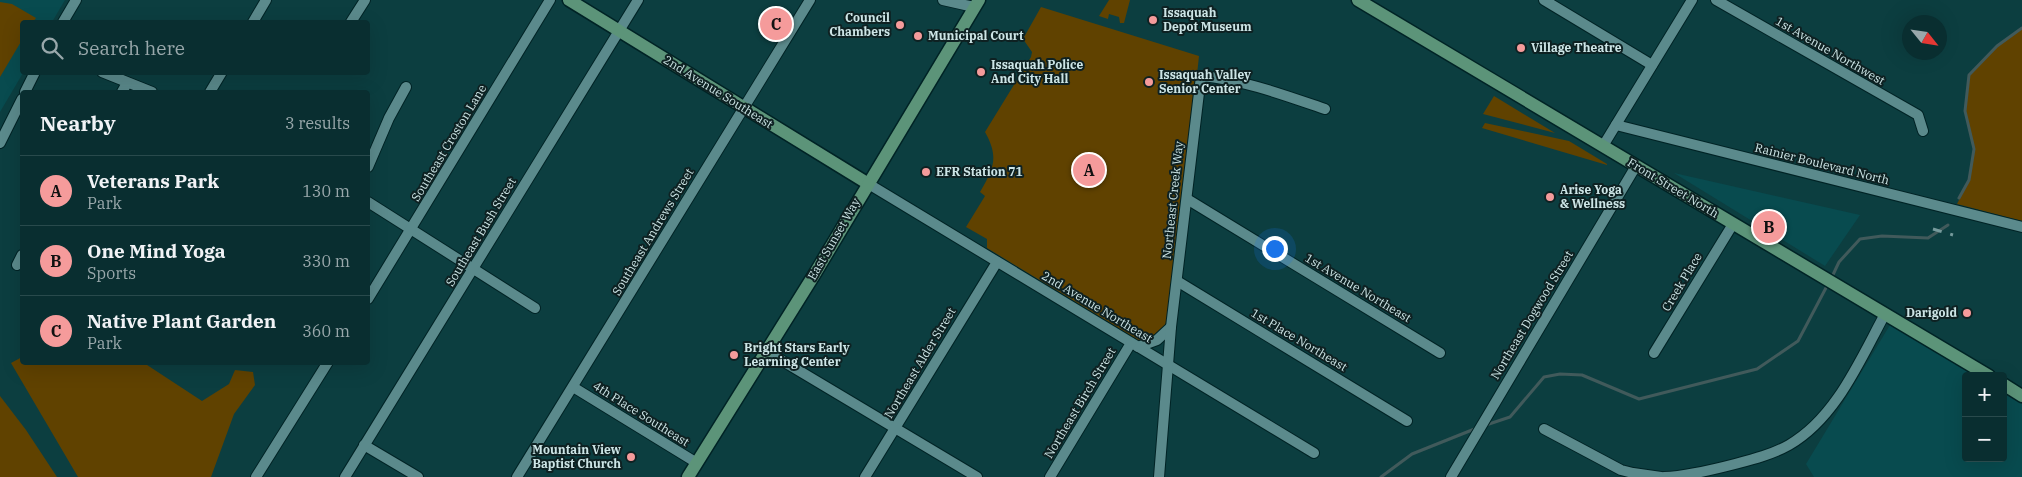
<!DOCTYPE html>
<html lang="en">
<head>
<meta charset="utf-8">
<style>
	body { margin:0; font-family:"IBM Plex Serif",serif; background:#173a3c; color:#f1f3f6 }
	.controls { position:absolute; right:15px; bottom:15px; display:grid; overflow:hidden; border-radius:5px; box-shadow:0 5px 20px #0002 }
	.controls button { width:45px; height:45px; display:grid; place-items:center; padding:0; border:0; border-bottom:1px solid #294a4c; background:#092e30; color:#f1f3f6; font:25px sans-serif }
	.compass { position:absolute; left:1902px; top:15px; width:45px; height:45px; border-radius:50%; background:#092e30; box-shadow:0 5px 20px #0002; rotate:120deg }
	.you { position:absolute; left:1274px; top:248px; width:18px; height:18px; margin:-12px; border:4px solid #fff; border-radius:50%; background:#1a73e8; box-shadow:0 0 0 8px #1a73e833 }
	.badge { display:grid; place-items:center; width:32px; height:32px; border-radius:50%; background:#f59b9b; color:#111; font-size:16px; font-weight:700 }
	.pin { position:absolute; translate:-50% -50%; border:2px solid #fff; box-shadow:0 1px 5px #0006 }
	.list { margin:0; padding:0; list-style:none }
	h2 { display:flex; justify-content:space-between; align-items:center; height:65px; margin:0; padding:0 20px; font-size:21px }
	h2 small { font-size:16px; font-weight:400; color:#99a8ab }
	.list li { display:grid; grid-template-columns:32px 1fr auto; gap:15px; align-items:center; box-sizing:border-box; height:70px; padding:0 20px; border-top:1px solid #294a4c }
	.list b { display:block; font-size:19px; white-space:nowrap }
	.list p { margin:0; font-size:16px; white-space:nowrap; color:#99a8ab }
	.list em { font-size:16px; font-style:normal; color:#99a8ab }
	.icon { flex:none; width:28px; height:28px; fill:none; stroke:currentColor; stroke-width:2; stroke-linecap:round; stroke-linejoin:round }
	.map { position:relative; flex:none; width:2022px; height:477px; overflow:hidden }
	.search { position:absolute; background:#092e30; box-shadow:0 5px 20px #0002; left:20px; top:20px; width:350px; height:55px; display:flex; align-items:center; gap:12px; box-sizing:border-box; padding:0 18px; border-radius:5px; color:#99a8ab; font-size:19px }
	.panel { position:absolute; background:#092e30; box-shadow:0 5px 20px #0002; left:20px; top:90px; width:350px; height:275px; border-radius:5px }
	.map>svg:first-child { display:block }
</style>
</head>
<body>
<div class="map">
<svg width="2022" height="477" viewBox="0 0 2022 477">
	<rect width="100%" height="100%" fill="#0c3e40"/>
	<!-- built -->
	<g fill="#084b4f">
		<polygon points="0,0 65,0 52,22 22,22 23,73 0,112"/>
		<polygon points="1674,173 1860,215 1825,266"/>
		<polygon points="1890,325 1975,376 1966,376 1966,458 2003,458 2003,393 2022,404 2022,477 1814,477 1806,464"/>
	</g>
	<!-- green -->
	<g fill="#604200">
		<polygon points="1109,0 1130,0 1124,23 1120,23 1119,17 1109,14 1108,19 1099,16"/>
		<polygon points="0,2 12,4 36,18 33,22 22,22 22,40 0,77"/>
		<path d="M1041 7 1199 56 1177 263 1166 325 1160 335 1146 340H1138L987 248V239L966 227 985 196 980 192C994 168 999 157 985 132L1031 57 1032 52 1023 39Z"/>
		<polygon points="2022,28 2022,221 1957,204 1969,180 1974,149 1965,111 1969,75 1997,46"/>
		<polygon points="1494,96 1555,133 1483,114"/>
		<polygon points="1485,123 1569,141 1607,164 1607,165 1482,128"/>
		<polygon points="22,357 22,362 144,363 202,401 229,384 235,370 253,372 255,385 234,414 211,477 78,477 11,363"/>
		<polygon points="0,396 26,430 57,477 0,477"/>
	</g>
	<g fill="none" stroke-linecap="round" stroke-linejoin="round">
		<!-- stream -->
		<g stroke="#415a5b" stroke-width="3">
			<polyline points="1959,198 1969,180 1974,149 1965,111 1969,75 1997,46 2022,28"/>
			<polyline points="1831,279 1839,262 1860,239 1882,236 1928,238 1948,225"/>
			<polyline points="1486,425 1510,417 1544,377 1560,374 1582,375 1639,399 1757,369 1798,341 1828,284"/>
			<polyline points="1381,477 1412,454 1477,428"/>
		</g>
		<!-- street casing -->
		<g stroke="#002325" stroke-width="12">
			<g id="street">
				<polyline points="943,0 974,7"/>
				<polyline points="1544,0 1652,65"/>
				<polyline points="1716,0 1918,115 1923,131"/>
				<polyline points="63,22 76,0"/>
				<polyline points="253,22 266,0"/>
				<polyline points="351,22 365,0"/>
				<polyline points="102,72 152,92"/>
				<polyline points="25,92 35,72"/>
				<polyline points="122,92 127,83"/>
				<polyline points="210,92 222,72"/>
				<polyline points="1616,125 2022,227"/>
				<polyline points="0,143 22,99"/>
				<polyline points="1603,146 1692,0"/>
				<polyline points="368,167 389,118 406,87"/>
				<polyline points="867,183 1314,453"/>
				<polyline points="1187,199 1440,353"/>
				<polyline points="368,202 535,308"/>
				<polyline points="17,265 22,255"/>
				<polyline points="1177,281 1407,421"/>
				<polyline points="368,299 550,0"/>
				<polyline points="1138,347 1157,340 1171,327"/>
				<polyline points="766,351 977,477"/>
				<polyline points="1654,353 1733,224"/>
				<polyline points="573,387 697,463"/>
				<polyline points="1544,429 1621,470 1633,473 1661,477"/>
				<polyline points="364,445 418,477"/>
				<polyline points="256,477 328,362"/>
				<polyline points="345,477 638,0"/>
				<polyline points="517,477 810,0"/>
				<polyline points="865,477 997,262"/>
				<polyline points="1050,477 1131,343"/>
				<path d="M1159 477 1171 327 1201 76C1244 80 1284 95 1325 109"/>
				<polyline points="1451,477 1636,166"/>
				<path d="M1664 477C1688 476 1712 470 1735 464 1754 459 1773 454 1789 445 1836 418 1860 360 1885 314"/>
			</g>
		</g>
		<!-- secondary casing -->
		<g stroke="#002325" stroke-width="15">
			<g id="secondary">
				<polyline points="569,0 867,183"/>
				<polyline points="1358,0 1989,376"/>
				<polyline points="2003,384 2022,396"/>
				<polyline points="688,477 814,275 979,0"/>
			</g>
		</g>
		<!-- street -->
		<use href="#street" stroke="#5b8a8c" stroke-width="10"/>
		<!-- secondary -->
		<use href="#secondary" stroke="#5c9479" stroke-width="12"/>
		<!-- rail -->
		<polyline stroke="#769a9c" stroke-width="3" stroke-dasharray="9 9" stroke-linecap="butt" points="1933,229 1953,235"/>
	</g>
	<!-- markers -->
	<g fill="#f59b9b" stroke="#0e2122" stroke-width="2">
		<circle cx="1153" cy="20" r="5"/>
		<circle cx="900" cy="25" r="5"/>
		<circle cx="918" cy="36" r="5"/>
		<circle cx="1521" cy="48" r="5"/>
		<circle cx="981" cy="72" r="5"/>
		<circle cx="1149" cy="82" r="5"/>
		<circle cx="926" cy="172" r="5"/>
		<circle cx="1550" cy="197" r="5"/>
		<circle cx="1967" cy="313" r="5"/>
		<circle cx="734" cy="355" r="5"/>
		<circle cx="631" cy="457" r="5"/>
	</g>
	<g text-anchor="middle" stroke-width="4" stroke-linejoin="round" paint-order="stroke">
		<!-- poi labels -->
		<g font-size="12" font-weight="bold" fill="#cde5e6" stroke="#0e2122" text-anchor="start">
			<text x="1163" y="17">Issaquah<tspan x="1163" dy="14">Depot Museum</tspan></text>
			<text x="890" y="22" text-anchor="end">Council<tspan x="890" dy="14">Chambers</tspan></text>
			<text x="928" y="40">Municipal Court</text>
			<text x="1531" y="52">Village Theatre</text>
			<text x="991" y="69">Issaquah Police<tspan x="991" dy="14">And City Hall</tspan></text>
			<text x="1159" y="79">Issaquah Valley<tspan x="1159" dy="14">Senior Center</tspan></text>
			<text x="936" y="176">EFR Station 71</text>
			<text x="1560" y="194">Arise Yoga<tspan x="1560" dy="14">&amp; Wellness</tspan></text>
			<text x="1957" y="317" text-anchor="end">Darigold</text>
			<text x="744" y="352">Bright Stars Early<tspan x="744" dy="14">Learning Center</tspan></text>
			<text x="621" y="454" text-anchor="end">Mountain View<tspan x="621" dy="14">Baptist Church</tspan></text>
		</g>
		<!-- street labels -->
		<g font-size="12" fill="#cde5e6" stroke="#0e2122">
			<text transform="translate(1830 51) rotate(30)" y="4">1st Avenue Northwest</text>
			<text transform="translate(718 92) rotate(32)" y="4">2nd Avenue Southeast</text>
			<text transform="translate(449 143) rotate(-59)" y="4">Southeast Croston Lane</text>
			<text transform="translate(1822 164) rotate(14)" y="4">Rainier Boulevard North</text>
			<text transform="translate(1673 188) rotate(31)" y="4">Front Street North</text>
			<text transform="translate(1173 200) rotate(-84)" y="4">Northeast Creek Way</text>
			<text transform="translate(481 232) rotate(-59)" y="4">Southeast Bush Street</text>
			<text transform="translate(653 232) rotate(-59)" y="4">Southeast Andrews Street</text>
			<text transform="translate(834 239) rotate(-60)" y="4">East Sunset Way</text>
			<text transform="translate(1682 282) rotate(-59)" y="4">Creek Place</text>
			<text transform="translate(1358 288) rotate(31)" y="4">1st Avenue Northeast</text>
			<text transform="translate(1097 307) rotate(31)" y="4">2nd Avenue Northeast</text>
			<text transform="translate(1532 315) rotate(-59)" y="4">Northeast Dogwood Street</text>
			<text transform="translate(1299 340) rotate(31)" y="4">1st Place Northeast</text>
			<text transform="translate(920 363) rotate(-59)" y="4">Northeast Alder Street</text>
			<text transform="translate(1080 403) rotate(-59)" y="4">Northeast Birch Street</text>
			<text transform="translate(641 414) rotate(32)" y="4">4th Place Southeast</text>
		</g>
	</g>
</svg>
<div class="controls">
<button>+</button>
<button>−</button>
</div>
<svg class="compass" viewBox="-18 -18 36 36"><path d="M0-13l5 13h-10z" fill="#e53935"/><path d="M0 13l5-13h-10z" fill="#99a8ab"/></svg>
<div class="you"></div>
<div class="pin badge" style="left:1089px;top:170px">A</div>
<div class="pin badge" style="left:1769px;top:227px">B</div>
<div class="pin badge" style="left:776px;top:24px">C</div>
<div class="search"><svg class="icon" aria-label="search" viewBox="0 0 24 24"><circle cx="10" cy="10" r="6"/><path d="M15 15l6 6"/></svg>Search here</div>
<section class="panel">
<h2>Nearby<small>3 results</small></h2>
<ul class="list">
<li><span class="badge">A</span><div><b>Veterans Park</b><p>Park</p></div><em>130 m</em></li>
<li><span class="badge">B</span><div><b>One Mind Yoga</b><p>Sports</p></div><em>330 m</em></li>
<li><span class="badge">C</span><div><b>Native Plant Garden</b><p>Park</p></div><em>360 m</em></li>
</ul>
</section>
</div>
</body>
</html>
